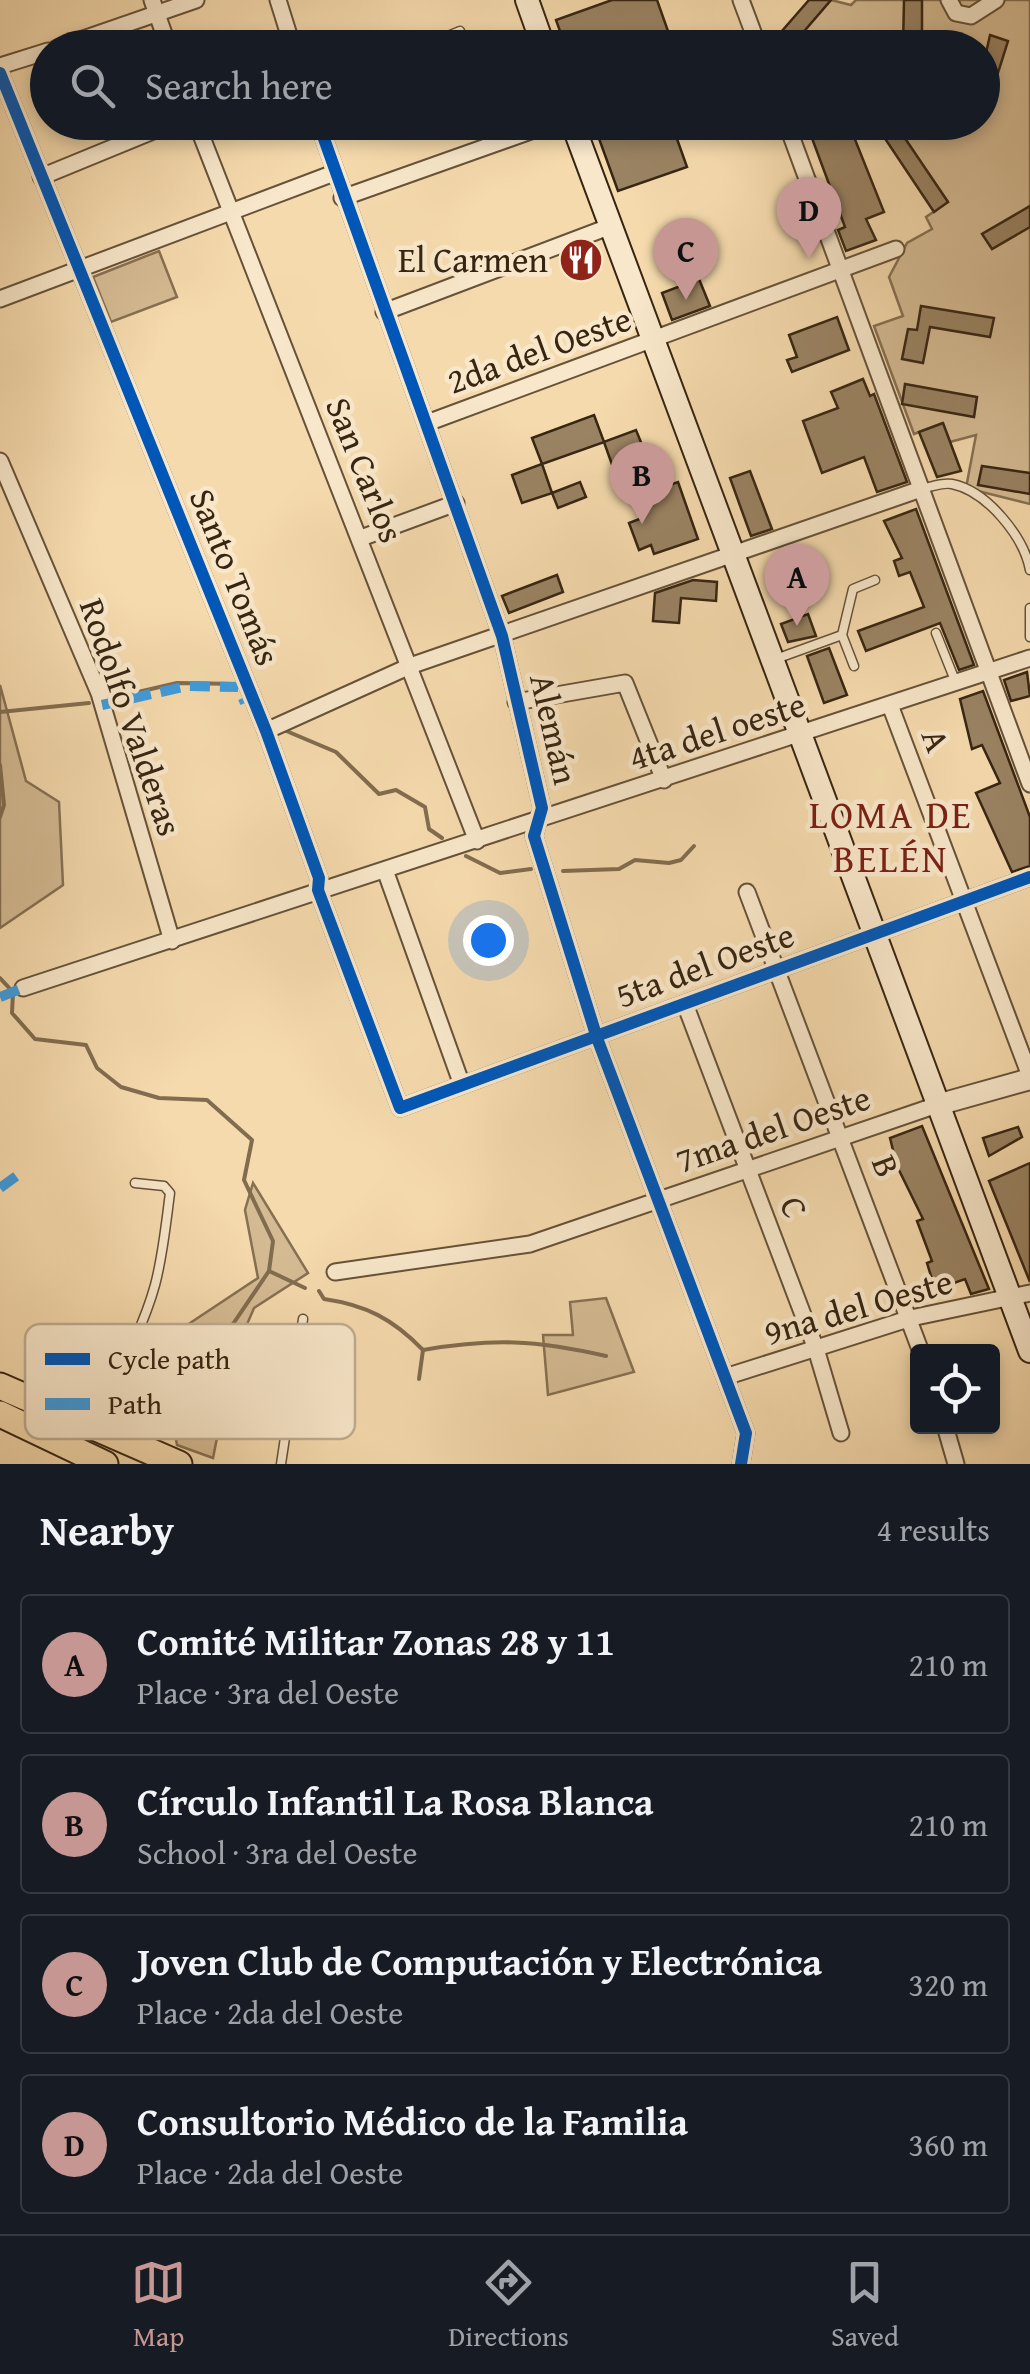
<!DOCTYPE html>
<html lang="en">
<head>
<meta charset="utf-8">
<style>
	body { margin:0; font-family:"Gentium Book Plus",serif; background:#242831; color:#f1f3f6 }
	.controls { position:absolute; right:30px; bottom:30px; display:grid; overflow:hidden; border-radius:10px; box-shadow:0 5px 15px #0003 }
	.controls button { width:90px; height:90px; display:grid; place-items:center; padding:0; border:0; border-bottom:2px solid #363941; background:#171b24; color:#f1f3f6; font:50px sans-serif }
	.you { position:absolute; left:488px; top:940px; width:35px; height:35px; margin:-25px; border:8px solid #fff; border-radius:50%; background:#1a73e8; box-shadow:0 0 0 15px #1a73e833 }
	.badge { display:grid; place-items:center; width:65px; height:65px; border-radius:50%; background:#c59692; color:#111; font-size:32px; font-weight:700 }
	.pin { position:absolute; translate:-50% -82px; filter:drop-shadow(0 2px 5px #0008) }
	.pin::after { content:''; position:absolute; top:52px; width:35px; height:30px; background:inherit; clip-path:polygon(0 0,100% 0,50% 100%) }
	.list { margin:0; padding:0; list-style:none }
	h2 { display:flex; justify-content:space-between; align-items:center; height:130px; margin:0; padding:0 40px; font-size:42px }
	h2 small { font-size:32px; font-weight:400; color:#9ea1a6 }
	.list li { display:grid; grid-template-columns:65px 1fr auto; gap:30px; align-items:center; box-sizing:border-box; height:140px; margin:0 20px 20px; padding:0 20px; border:2px solid #363941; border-radius:10px }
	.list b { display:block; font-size:38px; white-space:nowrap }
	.list p { margin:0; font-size:32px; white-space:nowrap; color:#9ea1a6 }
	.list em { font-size:32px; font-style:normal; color:#9ea1a6 }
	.icon { flex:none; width:55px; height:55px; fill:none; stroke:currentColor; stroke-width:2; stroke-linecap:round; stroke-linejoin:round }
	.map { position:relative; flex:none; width:1030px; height:1464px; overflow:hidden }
	.search { position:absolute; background:#171b24; box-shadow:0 5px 15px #0003; left:30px; right:30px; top:30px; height:110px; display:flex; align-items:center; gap:25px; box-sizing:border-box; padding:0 35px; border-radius:55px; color:#9ea1a6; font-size:38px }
	.sheet { height:770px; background:#171b24 }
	nav { display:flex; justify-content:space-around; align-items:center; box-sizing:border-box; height:140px; border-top:2px solid #363941; background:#171b24; font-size:28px; color:#9ea1a6 }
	nav a { display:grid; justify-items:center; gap:5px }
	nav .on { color:#c59692 }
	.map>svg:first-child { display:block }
</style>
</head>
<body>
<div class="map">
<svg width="1030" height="1464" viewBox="0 0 1030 1464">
	<rect width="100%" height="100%" fill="#f5daad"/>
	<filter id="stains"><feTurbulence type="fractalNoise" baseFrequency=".002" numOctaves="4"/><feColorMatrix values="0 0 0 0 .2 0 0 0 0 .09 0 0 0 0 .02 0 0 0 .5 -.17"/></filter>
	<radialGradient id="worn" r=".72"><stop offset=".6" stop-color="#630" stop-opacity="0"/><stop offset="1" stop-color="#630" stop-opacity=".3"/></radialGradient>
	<!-- green -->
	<g fill="#d5bb93" stroke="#867052" stroke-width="2.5">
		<polygon points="831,0 851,5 856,0 1030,0 1030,504 966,488 976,435 950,442 942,423 914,434 874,326 903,316 889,277 907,243 932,229 926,217 948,202 894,123 982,122 982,48 788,48"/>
		<polygon points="159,251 177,297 111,322 93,277"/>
		<polygon points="0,685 26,781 59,802 63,885 0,928"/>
		<polygon points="253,1183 308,1273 254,1308 233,1357 213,1458 177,1445 163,1368 178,1331 258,1278 245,1210"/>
		<polygon points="606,1298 634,1372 548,1395 543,1335 573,1335 570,1302"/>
	</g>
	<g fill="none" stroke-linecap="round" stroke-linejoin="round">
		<!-- stream -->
		<g stroke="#826c4f" stroke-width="4">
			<polyline points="112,698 177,683 240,684"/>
			<polyline points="0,712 89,703"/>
			<polyline points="284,730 336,752 379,794 396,790 425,807 429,829 442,838"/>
			<polyline points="0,765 4,805 0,817"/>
			<polyline points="466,856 500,873 531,869"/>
			<polyline points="563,871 619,869 635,860 669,863 681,860 694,846"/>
			<polyline points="0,978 13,992 12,1013 35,1039 86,1045 97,1068 121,1087 159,1098 207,1100 252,1140 244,1180 273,1241 269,1271 233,1324 198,1337 180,1334 172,1352 192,1377 188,1397"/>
			<polyline points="269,1271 305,1288"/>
			<path d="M319 1291 324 1299C366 1305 393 1319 423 1350 493 1338 536 1340 606 1356"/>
			<polyline points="419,1379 423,1350"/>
		</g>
	</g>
	<!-- building -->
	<g fill="#9a8363" stroke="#372512" stroke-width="2.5">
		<polygon points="612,0 657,0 674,48 566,48 556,20"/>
		<polygon points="809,0 831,0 794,43 781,32"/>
		<polygon points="904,0 922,0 922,48 903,48"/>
		<polygon points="990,35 1008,41 997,76 982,71"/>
		<polygon points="593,122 671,122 687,167 618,191"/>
		<polygon points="806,122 848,122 884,212 866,219 876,240 846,251 838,230 845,227"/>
		<polygon points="874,122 894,122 948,202 934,212"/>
		<polygon points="1030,206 1030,227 992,249 982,234"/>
		<polygon points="592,246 598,263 570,274 564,256"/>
		<polygon points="699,279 710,306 672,320 662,293"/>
		<polygon points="921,306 994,318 990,337 930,327 923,363 902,359 908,329 917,330"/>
		<polygon points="837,317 849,350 792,372 787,360 797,357 789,335"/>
		<polygon points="863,379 870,396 874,394 907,482 877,492 864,457 822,473 803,421 838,408 831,392"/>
		<polygon points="905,384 977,397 974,417 902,404"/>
		<polygon points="594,415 604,442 636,430 647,457 614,470 604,442 542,464 552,493 580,482 586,497 558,508 552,493 522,503 512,475 542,464 532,438"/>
		<polygon points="943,423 961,471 937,477 919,432"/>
		<polygon points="982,466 1030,473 1030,494 978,485"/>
		<polygon points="750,471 772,529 751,536 730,478"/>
		<polygon points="678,482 698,539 654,554 651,545 639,550 629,523 642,518 634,497"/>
		<polygon points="916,509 974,665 959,670 940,623 866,651 858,631 924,607 910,572 899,576 894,561 902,558 884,521"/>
		<polygon points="557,575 563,592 509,613 502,596"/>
		<polygon points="693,580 717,582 716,601 681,598 679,623 653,621 655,593"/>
		<polygon points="808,614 816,636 788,642 781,624"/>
		<polygon points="829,648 847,695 824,703 807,656"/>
		<polygon points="1027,672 1030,696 1011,701 1004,680"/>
		<polygon points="983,691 1030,817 1030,866 1012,872 976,793 1000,783 982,745 972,749 960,699"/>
		<polygon points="922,1126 938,1165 989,1289 971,1294 965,1279 937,1289 931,1276 927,1263 932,1261 917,1221 923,1219 897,1166 890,1138"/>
		<polygon points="1018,1127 1022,1137 989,1156 983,1138"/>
		<polygon points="1030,1163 1030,1282 989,1181"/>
	</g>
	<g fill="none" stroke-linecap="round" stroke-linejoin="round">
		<!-- service casing -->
		<g stroke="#665239" stroke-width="11">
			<g id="service">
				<polyline points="418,48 460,31"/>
				<path d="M921 489C931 487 942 482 952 484 987 491 1024 537 1030 570"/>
				<polyline points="1030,608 1030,637"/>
				<polyline points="936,633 956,683"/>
				<polyline points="842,635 854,666"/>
				<polyline points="784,656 842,635 853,589 875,580"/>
				<path d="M95 1420C116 1377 142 1332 155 1285 163 1255 166 1223 170 1193L164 1186 135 1183"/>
				<polyline points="281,1464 303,1319"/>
			</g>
		</g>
		<!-- minor casing -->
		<g stroke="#665239" stroke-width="19">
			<g id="minor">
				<polyline points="152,0 169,48"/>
				<polyline points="278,0 293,48"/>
				<polyline points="741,0 759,48"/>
				<polyline points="949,0 956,13 971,16 996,0"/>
				<polyline points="57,48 196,0"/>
				<polyline points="0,66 48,51"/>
				<polyline points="0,73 266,731 319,878 318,890 400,1108 1030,877"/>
				<polyline points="196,122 477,841"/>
				<polyline points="318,122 502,636 542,808 534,836 597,1038 746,1433 741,1464"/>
				<polyline points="786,122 1030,784"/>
				<polyline points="41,177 175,122"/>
				<polyline points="342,198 556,122"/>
				<polyline points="0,299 334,173"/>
				<polyline points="384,312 611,226"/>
				<polyline points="427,423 896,249"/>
				<polyline points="0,461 99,693 172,941"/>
				<polyline points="361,538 456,503"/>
				<polyline points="516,702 625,683 664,780"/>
				<polyline points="890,705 1030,1076"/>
				<polyline points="266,731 410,666 921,489"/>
				<polyline points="385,870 462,1085"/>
				<polyline points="747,892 921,1352"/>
				<polyline points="23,988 1030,658"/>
				<polyline points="685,1004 816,1349 841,1433"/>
				<polyline points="335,1272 530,1244 937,1105"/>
				<polyline points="725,1377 911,1318 1030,1293"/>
				<polyline points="945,1426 956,1464"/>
			</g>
		</g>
		<!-- tertiary casing -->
		<g stroke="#665239" stroke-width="24">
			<polyline id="tertiary" points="937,1105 1030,1079"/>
		</g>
		<!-- secondary casing -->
		<g stroke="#372512" stroke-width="26">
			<g id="secondary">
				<polyline points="527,0 544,48"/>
				<polyline points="572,122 1030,1351"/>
			</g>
		</g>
		<!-- trunk casing -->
		<g stroke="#372512" stroke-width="29">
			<g id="trunk">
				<polyline points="0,1386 179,1464"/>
				<polyline points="0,1414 105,1464"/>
			</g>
		</g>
		<!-- service -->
		<use href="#service" stroke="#f8e7ca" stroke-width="8"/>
		<!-- minor -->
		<use href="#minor" stroke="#f8e7ca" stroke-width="15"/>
		<!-- tertiary -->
		<use href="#tertiary" stroke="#f8e7ca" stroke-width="20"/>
		<!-- secondary -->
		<use href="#secondary" stroke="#f8e7ca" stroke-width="22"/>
		<!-- trunk -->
		<use href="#trunk" stroke="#f5daad" stroke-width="25"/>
		<!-- quiet -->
		<g stroke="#3e9cde" stroke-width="10" stroke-dasharray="20 10" stroke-linecap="butt">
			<polyline points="102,705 188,686 238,687 245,703"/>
			<polyline points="0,997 23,988"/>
			<polyline points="0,1188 22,1172"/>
		</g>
		<!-- cycleway casing -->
		<g stroke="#f8e7ca" stroke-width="19">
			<g id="cycleway">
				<polyline points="0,73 266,731 319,878 318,890 400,1108 1030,877"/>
				<polyline points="318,122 502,636 542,808 534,836 597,1038 746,1433 741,1464"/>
			</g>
		</g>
		<!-- cycleway -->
		<use href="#cycleway" stroke="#0057b8" stroke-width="12"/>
	</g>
	<!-- icons -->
	<defs>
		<g id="restaurant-disc" transform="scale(2.25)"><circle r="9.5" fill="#8f2418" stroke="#f8e7ca"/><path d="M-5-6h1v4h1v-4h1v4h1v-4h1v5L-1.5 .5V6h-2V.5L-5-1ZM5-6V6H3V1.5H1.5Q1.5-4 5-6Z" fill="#fff"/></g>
	</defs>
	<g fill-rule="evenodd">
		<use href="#restaurant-disc" x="581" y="260"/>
	</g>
	<g text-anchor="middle" stroke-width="9" stroke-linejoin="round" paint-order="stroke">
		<!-- poi labels -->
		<g font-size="35" fill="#372512" stroke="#f8e7ca" text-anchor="end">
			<text x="548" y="272">El Carmen</text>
		</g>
		<!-- street labels -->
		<g font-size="35" fill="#372512" stroke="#f8e7ca">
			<text transform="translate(539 350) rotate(-20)" y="12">2da del Oeste</text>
			<text transform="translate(365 470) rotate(68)" y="12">San Carlos</text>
			<text transform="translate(235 577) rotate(68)" y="12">Santo Tomás</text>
			<text transform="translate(131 717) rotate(71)" y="12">Rodolfo Valderas</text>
			<text transform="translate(554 729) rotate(77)" y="12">Alemán</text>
			<text transform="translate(717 731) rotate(-18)" y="12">4ta del oeste</text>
			<text transform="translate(936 740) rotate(69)" y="12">A</text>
			<text transform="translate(705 965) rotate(-20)" y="12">5ta del Oeste</text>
			<text transform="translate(773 1129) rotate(-19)" y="12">7ma del Oeste</text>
			<text transform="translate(886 1166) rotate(69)" y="12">B</text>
			<text transform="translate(794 1207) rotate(69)" y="12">C</text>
			<text transform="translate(858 1307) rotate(-16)" y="12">9na del Oeste</text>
		</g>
		<!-- neighbourhood labels -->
		<g font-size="38" letter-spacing="2.5" fill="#7a1f14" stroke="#f8e7ca">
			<text x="891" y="828">LOMA DE<tspan x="891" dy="44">BELÉN</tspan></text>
		</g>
	</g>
	<!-- legend -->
	<rect x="25" y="1324" width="330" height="115" rx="15" fill="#f8e7ca" stroke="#bead93" stroke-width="2.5"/>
	<rect x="45" y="1353" width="45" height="12" fill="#0057b8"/>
	<rect x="45" y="1398" width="45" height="12" fill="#3e9cde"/>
	<g font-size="28" fill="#372512">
		<text x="108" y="1369">Cycle path</text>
		<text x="108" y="1414">Path</text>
	</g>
	<rect width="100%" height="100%" filter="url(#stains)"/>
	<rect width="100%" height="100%" fill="url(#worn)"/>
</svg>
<div class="controls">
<button><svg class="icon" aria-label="locate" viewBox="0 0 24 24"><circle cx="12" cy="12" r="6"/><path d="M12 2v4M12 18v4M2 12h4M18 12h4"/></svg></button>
</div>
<div class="you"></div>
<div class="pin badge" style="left:797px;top:626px">A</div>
<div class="pin badge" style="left:642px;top:524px">B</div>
<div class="pin badge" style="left:686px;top:300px">C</div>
<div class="pin badge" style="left:809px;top:259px">D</div>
<div class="search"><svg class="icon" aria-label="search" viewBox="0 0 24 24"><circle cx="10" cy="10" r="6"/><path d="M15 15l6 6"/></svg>Search here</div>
</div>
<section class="sheet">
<h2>Nearby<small>4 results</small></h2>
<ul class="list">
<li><span class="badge">A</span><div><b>Comité Militar Zonas 28 y 11</b><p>Place · 3ra del Oeste</p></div><em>210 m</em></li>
<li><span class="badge">B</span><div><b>Círculo Infantil La Rosa Blanca</b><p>School · 3ra del Oeste</p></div><em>210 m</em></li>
<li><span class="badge">C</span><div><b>Joven Club de Computación y Electrónica</b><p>Place · 2da del Oeste</p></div><em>320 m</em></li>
<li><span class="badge">D</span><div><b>Consultorio Médico de la Familia</b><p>Place · 2da del Oeste</p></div><em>360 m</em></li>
</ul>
</section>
<nav>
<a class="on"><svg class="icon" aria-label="map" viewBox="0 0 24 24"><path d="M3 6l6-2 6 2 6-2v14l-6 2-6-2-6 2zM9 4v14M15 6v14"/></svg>Map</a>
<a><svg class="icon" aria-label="directions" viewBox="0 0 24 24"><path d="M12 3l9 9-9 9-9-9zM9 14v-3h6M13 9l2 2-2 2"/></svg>Directions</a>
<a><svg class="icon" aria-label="saved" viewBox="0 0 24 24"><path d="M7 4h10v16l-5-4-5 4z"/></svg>Saved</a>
</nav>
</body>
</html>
